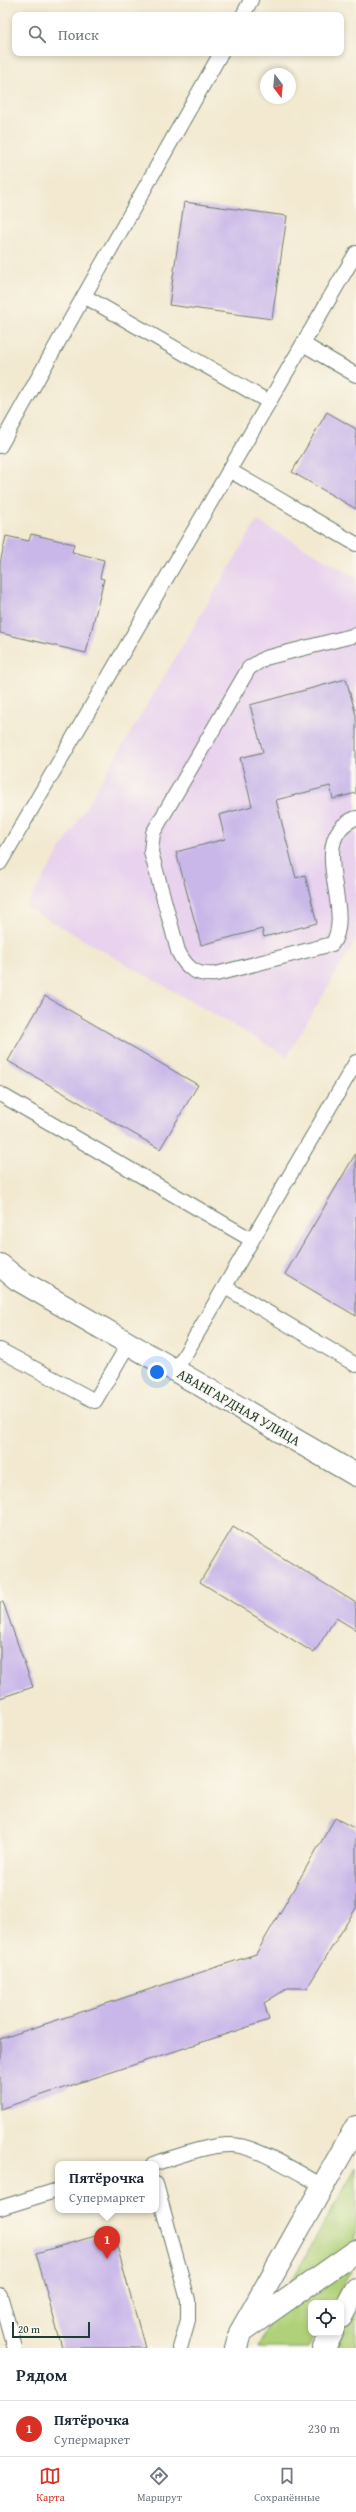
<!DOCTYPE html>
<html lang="ru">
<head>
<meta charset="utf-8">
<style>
	body { margin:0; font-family:"Gentium Book Plus",serif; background:#f6f6f7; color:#1f2937 }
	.controls { position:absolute; right:12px; bottom:12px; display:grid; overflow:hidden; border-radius:8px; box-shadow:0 2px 6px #0003 }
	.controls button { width:36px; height:36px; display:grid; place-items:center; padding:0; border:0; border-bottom:1px solid #e0e1e3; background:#fff; color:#1f2937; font:20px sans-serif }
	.compass { position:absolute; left:260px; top:68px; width:36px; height:36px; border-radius:50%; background:#fff; box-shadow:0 2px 6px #0003; rotate:164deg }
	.scale { position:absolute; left:12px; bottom:10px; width:78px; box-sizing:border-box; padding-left:4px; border:2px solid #1f3d34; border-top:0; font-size:11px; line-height:14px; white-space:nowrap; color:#1f3d34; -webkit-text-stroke:3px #fbf7ec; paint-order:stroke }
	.you { position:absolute; left:157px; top:1372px; width:14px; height:14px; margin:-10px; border:3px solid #fff; border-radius:50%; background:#1a73e8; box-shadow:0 0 0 6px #1a73e833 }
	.badge { display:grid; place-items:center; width:26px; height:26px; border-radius:50%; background:#d93025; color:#fff; font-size:13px; font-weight:700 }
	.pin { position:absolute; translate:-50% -33px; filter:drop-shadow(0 1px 2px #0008) }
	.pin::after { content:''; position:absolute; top:21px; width:14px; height:12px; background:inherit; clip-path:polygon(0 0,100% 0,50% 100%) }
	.popup { position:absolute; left:55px; top:2161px; width:104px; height:52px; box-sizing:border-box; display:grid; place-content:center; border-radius:8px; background:#fff; filter:drop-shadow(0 1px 3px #0005); font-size:13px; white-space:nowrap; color:#747a83 }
	.popup b { font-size:15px; color:#1f2937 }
	.popup::after { content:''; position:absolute; left:50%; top:100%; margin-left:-8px; border:8px solid transparent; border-top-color:#fff }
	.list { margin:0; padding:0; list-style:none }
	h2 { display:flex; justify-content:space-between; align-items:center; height:52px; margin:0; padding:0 16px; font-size:17px }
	h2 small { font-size:13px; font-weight:400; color:#747a83 }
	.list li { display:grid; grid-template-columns:26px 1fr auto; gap:12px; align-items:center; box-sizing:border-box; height:56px; padding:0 16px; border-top:1px solid #e0e1e3 }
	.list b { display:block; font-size:15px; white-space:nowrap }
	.list p { margin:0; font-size:13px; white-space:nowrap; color:#747a83 }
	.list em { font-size:13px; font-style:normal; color:#747a83 }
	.icon { flex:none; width:22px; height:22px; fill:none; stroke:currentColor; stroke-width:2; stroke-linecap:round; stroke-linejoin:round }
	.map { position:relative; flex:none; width:356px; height:2348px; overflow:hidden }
	.search { position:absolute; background:#fff; box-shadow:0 2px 6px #0003; left:12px; right:12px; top:12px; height:44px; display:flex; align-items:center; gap:10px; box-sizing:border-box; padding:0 14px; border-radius:8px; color:#747a83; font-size:15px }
	.sheet { height:108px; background:#fff }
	nav { display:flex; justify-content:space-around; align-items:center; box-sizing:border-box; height:56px; border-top:1px solid #e0e1e3; background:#fff; font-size:11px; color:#747a83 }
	nav a { display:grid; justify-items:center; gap:2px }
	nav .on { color:#d93025 }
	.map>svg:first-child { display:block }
</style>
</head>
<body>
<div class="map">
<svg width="356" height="2348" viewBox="0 0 356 2348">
	<rect width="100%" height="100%" fill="#fbf7ec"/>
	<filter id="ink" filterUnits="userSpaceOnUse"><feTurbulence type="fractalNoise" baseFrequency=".025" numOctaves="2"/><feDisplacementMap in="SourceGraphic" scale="8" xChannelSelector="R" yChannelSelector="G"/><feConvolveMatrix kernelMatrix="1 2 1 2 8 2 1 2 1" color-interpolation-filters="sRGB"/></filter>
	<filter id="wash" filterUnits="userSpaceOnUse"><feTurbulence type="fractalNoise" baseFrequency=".012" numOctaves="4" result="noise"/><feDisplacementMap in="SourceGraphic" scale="16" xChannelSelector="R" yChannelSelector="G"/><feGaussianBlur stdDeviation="0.9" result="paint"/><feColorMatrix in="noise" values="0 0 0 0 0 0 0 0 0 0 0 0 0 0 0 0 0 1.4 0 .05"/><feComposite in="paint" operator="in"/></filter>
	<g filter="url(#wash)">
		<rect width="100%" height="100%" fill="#f2e9d0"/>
		<!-- built -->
		<polygon fill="#e8d2ee" points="257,521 356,577 356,939 287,1056 26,907"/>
		<!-- green -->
		<g fill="#b0d179" stroke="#688756">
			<polygon points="356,2167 356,2262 333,2303 311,2303 311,2333 316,2333 308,2348 258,2348 270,2319"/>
			<polygon points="356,2305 356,2348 333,2348 353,2310"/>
		</g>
		<g id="blocks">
			<!-- building -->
			<g fill="#c9b7e9">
				<polygon points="184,202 287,216 272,319 169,305"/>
				<polygon points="327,412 356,429 356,509 292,472"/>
				<polygon points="31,534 74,544 72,552 104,560 100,578 104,579 86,653 0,633 0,563 6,536 29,541"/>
				<polygon points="346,679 356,715 356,793 333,799 330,786 276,800 296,878 305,875 317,923 264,937 262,929 201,945 176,852 225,839 219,815 252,806 240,758 263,752 250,705"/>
				<polygon points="45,996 198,1085 160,1149 8,1061"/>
				<polygon points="356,1153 356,1316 285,1274"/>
				<polygon points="233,1527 356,1603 356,1630 336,1618 314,1653 200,1582"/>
				<polygon points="0,1602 3,1602 33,1687 0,1698"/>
				<polygon points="335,1818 356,1829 356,1908 307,1988 288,1988 264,2003 269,2020 0,2109 0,2039 256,1954"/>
				<polygon points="113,2231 145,2348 62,2348 36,2253"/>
			</g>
		</g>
	</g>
	<g filter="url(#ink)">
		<use href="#blocks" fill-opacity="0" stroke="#69796b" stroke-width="1"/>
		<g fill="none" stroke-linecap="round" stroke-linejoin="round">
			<!-- service casing -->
			<g stroke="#69796b" stroke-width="16">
				<g id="service">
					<polyline points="243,15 251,0"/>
					<polyline points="84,296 221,53"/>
					<polyline points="303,344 356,375"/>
					<polyline points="0,446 84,296 269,402"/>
					<polyline points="229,470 356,544"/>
					<path d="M356 635 265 658 249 668 153 833 151 852 178 951C186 968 196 976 216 974L332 944C356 911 304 838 356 818"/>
					<polyline points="0,863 356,253"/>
					<polyline points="0,1094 252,1240"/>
					<polyline points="225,1287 356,1365"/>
					<polyline points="0,1350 95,1401 129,1343"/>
					<polyline points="176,1370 356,1062"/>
					<path d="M153 2164C177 2157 205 2145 231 2145 256 2145 300 2174 323 2186"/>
					<polyline points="156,2184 188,2300 188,2320 180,2348"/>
					<polyline points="0,2208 58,2190"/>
					<polyline points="0,2295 15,2348"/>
				</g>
			</g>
			<!-- minor casing -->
			<g stroke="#69796b" stroke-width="24">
				<g id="minor">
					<polyline points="244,2330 356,2251"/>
					<polyline points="236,2348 240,2333 356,2127"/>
				</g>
			</g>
			<!-- tertiary casing -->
			<g stroke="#69796b" stroke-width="24">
				<polyline id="tertiary" points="0,1265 17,1279 356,1475"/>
			</g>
			<!-- secondary casing -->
			<g stroke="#69796b" stroke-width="24">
				<g id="secondary">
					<polyline points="341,2317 356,2289"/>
					<polyline points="324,2348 332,2333"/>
				</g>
			</g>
			<!-- service -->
			<use href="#service" stroke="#fff" stroke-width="14"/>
			<!-- minor -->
			<use href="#minor" stroke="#fff" stroke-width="22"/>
			<!-- tertiary -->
			<use href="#tertiary" stroke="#fff" stroke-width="22"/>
			<!-- secondary -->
			<use href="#secondary" stroke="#fff" stroke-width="22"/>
		</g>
	</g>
	<g text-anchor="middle" stroke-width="3" stroke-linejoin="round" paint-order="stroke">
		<!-- street labels -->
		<g font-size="14" fill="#1f3d34" stroke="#fbf7ec">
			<text transform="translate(239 1407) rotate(30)" y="5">АВАНГАРДНАЯ УЛИЦА</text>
		</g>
	</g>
</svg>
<div class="controls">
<button><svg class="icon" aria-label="locate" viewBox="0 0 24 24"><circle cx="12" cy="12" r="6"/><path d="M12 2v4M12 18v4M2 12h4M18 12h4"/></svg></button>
</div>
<svg class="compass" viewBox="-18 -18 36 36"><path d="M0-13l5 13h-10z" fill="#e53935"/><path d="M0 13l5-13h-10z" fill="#747a83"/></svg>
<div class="scale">20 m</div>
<div class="you"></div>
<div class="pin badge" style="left:107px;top:2259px">1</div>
<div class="popup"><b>Пятёрочка</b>Супермаркет</div>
<div class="search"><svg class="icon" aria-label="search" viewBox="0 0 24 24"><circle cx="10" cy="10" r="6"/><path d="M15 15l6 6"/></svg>Поиск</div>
</div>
<section class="sheet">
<h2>Рядом<small></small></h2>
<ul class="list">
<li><span class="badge">1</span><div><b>Пятёрочка</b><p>Супермаркет</p></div><em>230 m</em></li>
</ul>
</section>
<nav>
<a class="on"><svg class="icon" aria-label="map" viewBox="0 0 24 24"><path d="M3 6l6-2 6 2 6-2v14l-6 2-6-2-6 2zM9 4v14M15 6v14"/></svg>Карта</a>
<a><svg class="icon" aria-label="directions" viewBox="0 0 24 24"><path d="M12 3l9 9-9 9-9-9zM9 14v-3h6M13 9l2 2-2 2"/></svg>Маршрут</a>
<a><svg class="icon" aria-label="saved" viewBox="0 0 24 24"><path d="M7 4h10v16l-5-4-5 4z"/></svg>Сохранённые</a>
</nav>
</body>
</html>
